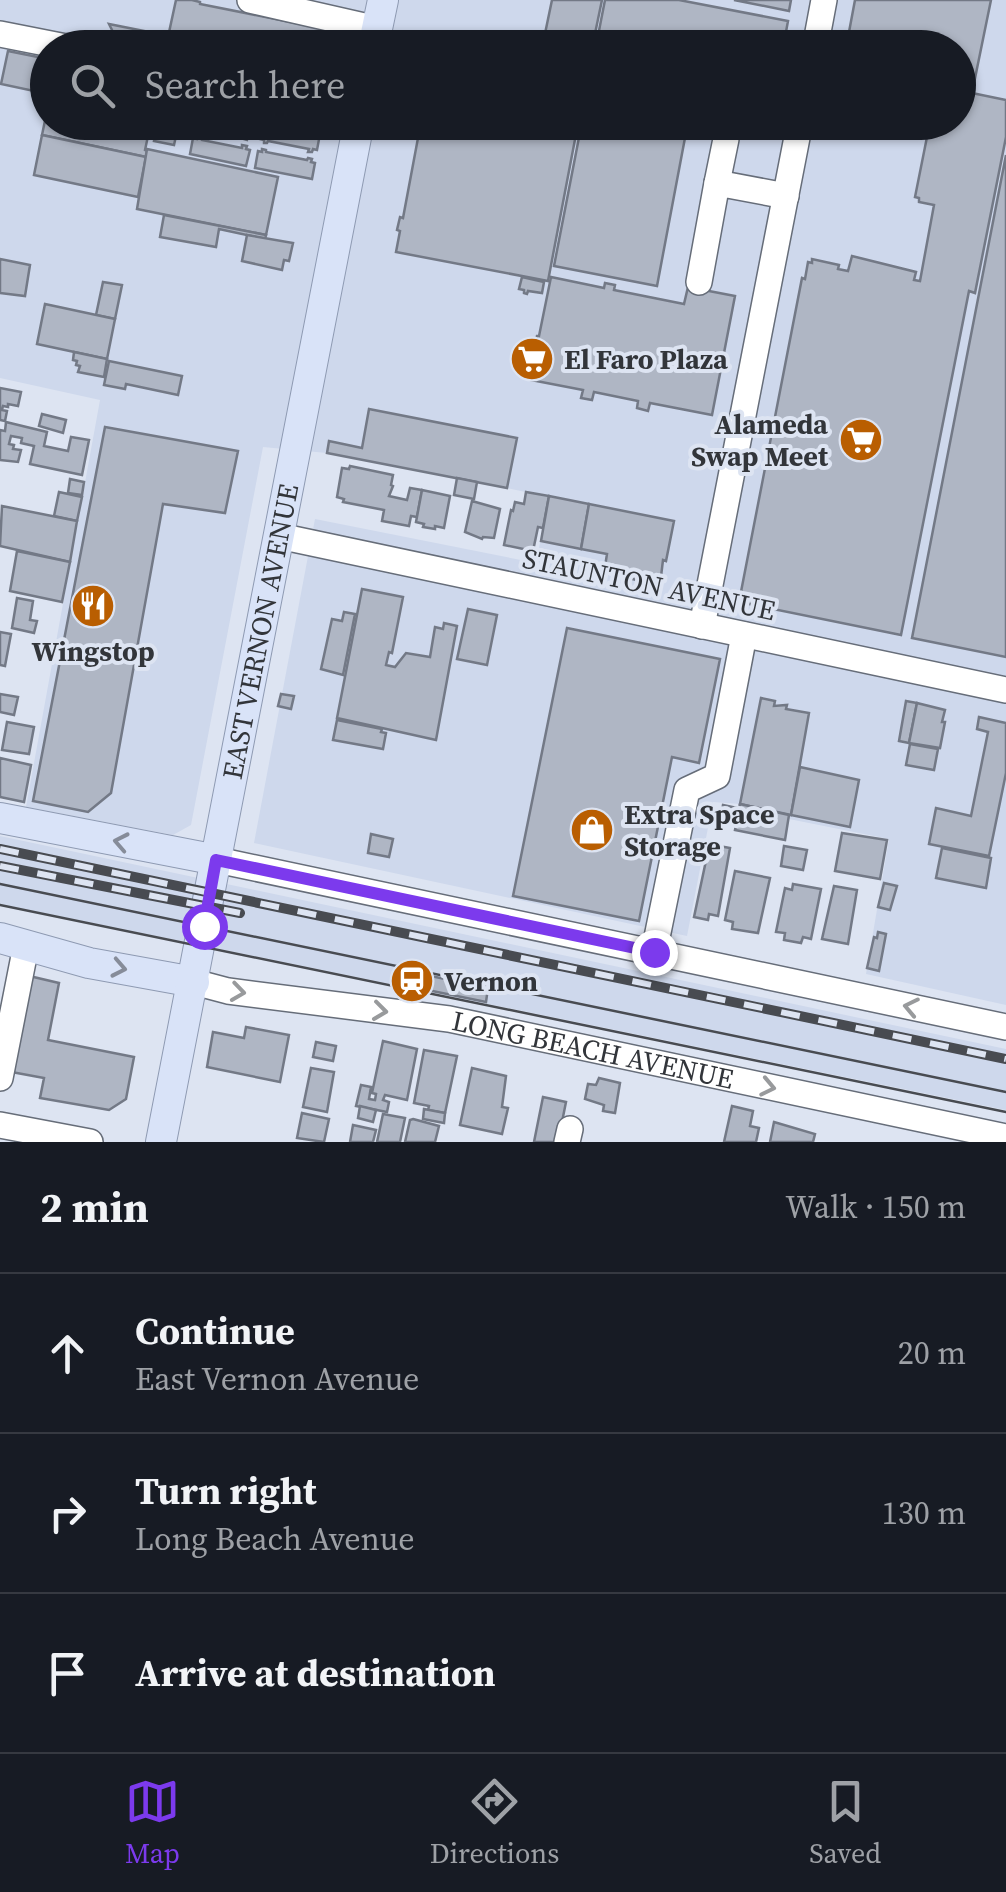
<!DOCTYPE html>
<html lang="en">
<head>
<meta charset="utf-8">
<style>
	body { margin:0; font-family:"Source Serif 4",serif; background:#20242c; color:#f1f3f6 }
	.stop { position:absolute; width:30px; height:30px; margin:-22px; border:8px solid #7c3aed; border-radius:50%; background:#fff }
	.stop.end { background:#7c3aed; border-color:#fff; box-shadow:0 2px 10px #0008 }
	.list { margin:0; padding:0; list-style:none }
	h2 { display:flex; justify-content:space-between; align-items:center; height:130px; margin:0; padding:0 40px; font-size:42px }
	h2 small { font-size:32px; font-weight:400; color:#9ea1a6 }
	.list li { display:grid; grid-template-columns:65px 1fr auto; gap:30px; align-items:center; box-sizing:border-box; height:160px; padding:0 40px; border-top:2px solid #363941 }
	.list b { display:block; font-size:38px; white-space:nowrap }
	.list p { margin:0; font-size:32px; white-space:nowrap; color:#9ea1a6 }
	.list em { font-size:32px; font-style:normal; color:#9ea1a6 }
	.icon { flex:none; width:55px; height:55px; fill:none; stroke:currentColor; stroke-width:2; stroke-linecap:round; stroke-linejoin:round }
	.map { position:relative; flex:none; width:1006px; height:1142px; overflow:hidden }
	.search { position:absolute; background:#171b24; box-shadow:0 2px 8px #0004; left:30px; right:30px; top:30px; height:110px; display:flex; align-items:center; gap:25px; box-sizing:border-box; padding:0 35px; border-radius:55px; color:#9ea1a6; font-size:38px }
	.sheet { height:610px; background:#171b24 }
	nav { display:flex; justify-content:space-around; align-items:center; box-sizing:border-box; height:140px; border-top:2px solid #363941; background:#171b24; font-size:28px; color:#9ea1a6 }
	nav a { display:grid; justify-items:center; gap:5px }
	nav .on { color:#7c3aed }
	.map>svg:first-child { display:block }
</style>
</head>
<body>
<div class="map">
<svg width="1006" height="1142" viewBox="0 0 1006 1142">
	<rect width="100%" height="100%" fill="#dde4f2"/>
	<!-- built -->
	<g fill="#ced8ec" fill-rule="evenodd">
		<path d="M0 0H1006V1005L866 974 889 839 789 819V814L740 804 713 802 687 936 254 843 315 519 536 563 549 497 507 488 327 453 263 447 191 825 173 835 26 807 100 400 0 378ZM48 48H958V122H48Z"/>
		<polygon points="0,836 1006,1049 1006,1110 0,904"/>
	</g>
	<!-- building -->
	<g fill="#afb6c4" stroke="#737986" stroke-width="2.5">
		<polygon points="176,0 192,0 200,2 200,4 331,30 328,48 222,48 168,37"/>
		<polygon points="552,0 602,0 592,48 542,48"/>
		<polygon points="605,0 679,0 788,21 783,48 593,48 596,46"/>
		<polygon points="734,0 791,0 789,11"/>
		<polygon points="855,0 991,0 972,93 1006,100 1006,137 975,293 969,291 901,635 739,602 802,278 805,279 808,262 812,263 812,259 839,265 838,269 848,271 852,256 916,272 914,280 920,281 934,205 919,202 919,198 915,197 930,122 958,122 958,48 846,48"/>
		<polygon points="109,24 169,36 166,48 157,48 158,43 114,34"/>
		<polygon points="168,37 222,48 166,48"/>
		<polygon points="8,51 48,59 48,94 1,84"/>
		<polygon points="48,106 48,122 151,122 145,150 147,151 146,157 42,135"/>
		<polygon points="158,122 179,122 174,145 154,141"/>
		<polygon points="196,122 255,122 252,138 248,137 247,140 244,139 244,136 203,128 203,131 199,130 200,127 195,127"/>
		<polygon points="421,122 543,122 577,129 548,281 396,252 400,231 397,230 400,217 403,218"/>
		<polygon points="582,122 688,122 657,286 554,266"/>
		<polygon points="885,122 924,122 922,134 884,126"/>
		<polygon points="263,123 320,134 317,150 313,149 312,152 308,152 309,149 268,141 267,143 264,143 264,140 260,139"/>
		<polygon points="42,135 146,157 138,197 34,175"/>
		<polygon points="198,136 202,137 202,140 242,148 242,145 247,146 246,149 250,150 246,166 190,154 193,138 197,139"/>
		<polygon points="147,149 278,177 266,235 137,209"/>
		<polygon points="262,149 266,150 266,152 307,160 308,158 312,159 311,162 315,163 312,179 255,168 258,151 262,152"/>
		<polygon points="1006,155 1006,657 912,638"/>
		<polygon points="164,215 266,235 265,239 219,229 216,247 160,237"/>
		<polygon points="247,235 293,243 289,261 284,260 282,270 242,261"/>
		<polygon points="0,259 30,265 25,296 0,293"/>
		<polygon points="522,277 544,282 542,293 528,291 527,294 524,293 524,290 519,289"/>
		<polygon points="551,277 604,288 605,283 615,285 614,290 684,304 688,287 735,296 712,415 650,403 648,411 637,408 638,401 594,392 592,400 581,398 583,390 531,380 537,336 539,336"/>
		<polygon points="103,282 122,285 115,319 96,315"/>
		<polygon points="45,304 115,319 107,359 37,344"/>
		<polygon points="74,352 107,359 104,377 78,372 80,366 76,365 77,361 73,360"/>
		<polygon points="109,361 182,376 178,395 126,384 125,389 104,385"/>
		<polygon points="0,388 21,392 18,406 8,404 8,407 3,406 2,410 7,411 5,421 0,420"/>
		<polygon points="369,409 517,438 507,488 327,453 329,441 362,448"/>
		<polygon points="42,414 66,420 63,433 39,426"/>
		<polygon points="6,422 47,432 44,446 68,451 71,437 89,440 82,475 30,464 34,446 21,443 22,438 11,436 9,444 14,445 13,449 21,450 18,462 0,460 0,430 5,431"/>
		<polygon points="105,427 238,451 225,513 163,504 111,793 88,812 33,801"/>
		<polygon points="350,466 393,475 391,485 393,486 389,496 407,500 410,488 422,490 417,517 411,516 409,526 382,521 384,510 343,502 344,499 337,497 342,468 349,469"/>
		<polygon points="457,478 477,482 474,499 454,495"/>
		<polygon points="70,479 84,482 82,495 68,493"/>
		<polygon points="422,490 450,496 444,528 435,526 435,529 423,527 424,524 416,522"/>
		<polygon points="59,492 82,497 77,521 54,516"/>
		<polygon points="526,492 549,496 543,528 538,527 533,551 504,545 511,510 513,511 515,502 524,504"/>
		<polygon points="549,496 589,504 581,549 541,541"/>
		<polygon points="472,501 500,509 494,538 483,537 482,539 465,532"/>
		<polygon points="589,504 674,521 666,561 663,560 660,585 604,573 607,554 581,549"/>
		<polygon points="2,506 77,521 70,562 0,546"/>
		<polygon points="17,551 70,562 62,602 10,591"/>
		<polygon points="362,589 403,597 392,653 389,652 386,665 395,667 406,653 430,657 435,627 443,629 444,623 457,626 436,740 337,718"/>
		<polygon points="17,598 33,601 30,620 37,621 34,633 12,628"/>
		<polygon points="468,609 497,615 487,665 457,659"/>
		<polygon points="344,612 355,614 343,675 321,669 332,619 342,621"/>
		<polygon points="567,628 720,659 699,763 672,757 639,921 513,896"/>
		<polygon points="0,632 11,634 5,666 0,665"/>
		<polygon points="0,694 18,697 14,715 0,712"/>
		<polygon points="281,694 294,696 291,709 278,706"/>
		<polygon points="761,698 775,701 774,706 787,705 786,709 809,713 791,815 740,804"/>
		<polygon points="906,701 917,703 909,743 899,741"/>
		<polygon points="917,703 945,710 942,722 945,722 940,748 909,743"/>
		<polygon points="979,717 1006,723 1006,773 989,856 929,844 936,808 971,816 988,732 977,729"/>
		<polygon points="337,720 382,729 381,732 386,733 383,749 333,740"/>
		<polygon points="7,722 34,727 29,754 2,750"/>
		<polygon points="910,744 938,749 934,770 906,765"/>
		<polygon points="0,758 31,765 24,802 0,797"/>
		<polygon points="800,767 859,780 850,827 791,815"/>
		<polygon points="740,804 789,815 785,840 735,830"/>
		<polygon points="723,805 737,808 734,825 720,822"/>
		<polygon points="842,833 887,840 880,879 835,871"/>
		<polygon points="371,834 393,839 389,857 368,853"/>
		<polygon points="719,846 730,848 718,916 709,914 708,920 694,917 707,856 714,857 714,853 718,854"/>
		<polygon points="784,846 807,850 803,870 781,866"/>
		<polygon points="942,848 991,858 986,888 936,878"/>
		<polygon points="735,871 770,878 758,933 732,929 733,922 725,920"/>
		<polygon points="884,883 897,886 890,910 878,907"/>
		<polygon points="793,884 821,889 811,939 803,937 801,943 784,940 785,933 776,932 785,888 792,890"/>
		<polygon points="834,886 857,890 848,944 822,939"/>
		<polygon points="878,932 886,934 879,971 867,968 874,937 877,938"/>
		<polygon points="407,971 488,988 486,1002 403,985"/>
		<polygon points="25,975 59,983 48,1040 134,1057 126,1099 109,1110 40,1098 44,1078 6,1071"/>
		<polygon points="246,1027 289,1035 280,1082 207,1067 213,1032 244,1038"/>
		<polygon points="383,1041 417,1049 407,1100 385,1095 383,1100 389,1102 387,1112 356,1106 361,1085 371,1087 369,1099 375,1100 376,1094 372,1093"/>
		<polygon points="316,1042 336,1046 333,1061 313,1057"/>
		<polygon points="424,1050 457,1056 445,1113 428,1110 429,1106 414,1103"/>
		<polygon points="311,1068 334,1072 327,1112 303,1107"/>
		<polygon points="472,1068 506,1076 502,1107 508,1108 502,1134 460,1125"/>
		<polygon points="599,1078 620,1083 615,1113 603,1111 604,1105 585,1099 588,1084 596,1085"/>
		<polygon points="543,1097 566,1102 558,1142 534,1142"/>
		<polygon points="360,1106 376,1110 373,1122 358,1118"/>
		<polygon points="732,1106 753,1111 750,1126 759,1128 756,1142 724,1142"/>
		<polygon points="424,1109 445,1113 444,1123 423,1119"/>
		<polygon points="302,1113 329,1119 324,1142 297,1138"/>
		<polygon points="383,1114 405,1118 400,1142 377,1142"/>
		<polygon points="413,1119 439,1126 435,1142 405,1142 410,1120"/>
		<polygon points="774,1122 815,1134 813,1142 770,1142"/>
		<polygon points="353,1125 376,1130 373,1142 350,1142"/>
	</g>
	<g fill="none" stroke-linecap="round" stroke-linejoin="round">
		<!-- minor casing -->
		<g stroke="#666d79" stroke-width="28">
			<g id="minor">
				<polyline points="250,0 377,29"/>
				<polyline points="0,34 71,48"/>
				<polyline points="815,48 824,0"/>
				<polyline points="717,183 726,139"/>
				<polyline points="699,282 717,183 786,196"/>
				<polyline points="279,536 1006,690"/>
				<polyline points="702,626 800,122"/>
				<polyline points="217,860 1006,1027"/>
				<polyline points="654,952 687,790 717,776 744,635"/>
				<path id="s1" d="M194 982 228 991 449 1019 1006 1137"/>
				<polyline points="0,1078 26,946"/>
				<polyline points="0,1125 90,1142"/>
				<polyline points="567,1142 570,1129"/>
			</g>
		</g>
		<!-- major casing -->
		<g stroke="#8e9ab2" stroke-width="32">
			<g id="major">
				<polyline points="373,48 383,0"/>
				<polyline points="0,818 217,860"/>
				<polyline points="0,938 89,963 194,982"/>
				<path id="s2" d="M161 1142 359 122"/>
			</g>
		</g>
		<!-- minor -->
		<use href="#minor" stroke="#fff" stroke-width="25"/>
		<!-- major -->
		<use href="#major" stroke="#d9e3f8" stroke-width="30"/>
		<!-- tram -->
		<g stroke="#484b51" stroke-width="2.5">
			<polyline points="0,884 1006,1092"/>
			<polyline points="0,905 1006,1112"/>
		</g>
		<!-- rail casing -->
		<g stroke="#484b51" stroke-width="10">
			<g id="rail">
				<polyline points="0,849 1006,1059"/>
				<polyline points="0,866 240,913"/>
			</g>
		</g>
		<!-- rail -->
		<use href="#rail" stroke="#dde4f2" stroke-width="6" stroke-dasharray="19" stroke-linecap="butt"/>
	</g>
	<!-- one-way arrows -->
	<defs><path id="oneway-chevron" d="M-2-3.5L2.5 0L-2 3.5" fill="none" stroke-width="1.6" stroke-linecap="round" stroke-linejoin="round" transform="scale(2.5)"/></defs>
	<g stroke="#868c99">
		<use href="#oneway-chevron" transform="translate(121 842) rotate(-169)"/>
		<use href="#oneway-chevron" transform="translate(119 968) rotate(11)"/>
	</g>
	<g stroke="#989a9c">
		<use href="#oneway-chevron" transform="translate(238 992) rotate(8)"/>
		<use href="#oneway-chevron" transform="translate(911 1007) rotate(-168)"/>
		<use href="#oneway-chevron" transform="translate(380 1011) rotate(7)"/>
		<use href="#oneway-chevron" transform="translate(768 1087) rotate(12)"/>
	</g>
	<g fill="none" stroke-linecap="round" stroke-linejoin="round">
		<!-- route -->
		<polyline stroke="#7c3aed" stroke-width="12" points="204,926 216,860 654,952"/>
	</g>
	<!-- icons -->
	<defs>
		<g id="supermarket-disc" transform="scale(2.25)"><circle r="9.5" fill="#b95e01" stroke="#dde4f2"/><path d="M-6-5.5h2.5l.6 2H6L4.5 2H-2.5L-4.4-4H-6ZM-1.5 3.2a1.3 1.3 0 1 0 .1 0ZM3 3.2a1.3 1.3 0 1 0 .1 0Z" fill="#fff"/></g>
		<g id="restaurant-disc" transform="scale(2.25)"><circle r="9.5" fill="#b95e01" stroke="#dde4f2"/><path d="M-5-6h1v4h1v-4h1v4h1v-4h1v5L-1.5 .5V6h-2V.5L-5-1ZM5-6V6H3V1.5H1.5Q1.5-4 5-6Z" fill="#fff"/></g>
		<g id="shop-disc" transform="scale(2.25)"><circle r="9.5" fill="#b95e01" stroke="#dde4f2"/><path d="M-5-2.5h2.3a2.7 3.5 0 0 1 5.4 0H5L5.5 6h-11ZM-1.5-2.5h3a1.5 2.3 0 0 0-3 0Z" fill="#fff"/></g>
		<g id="station-disc" transform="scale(2.25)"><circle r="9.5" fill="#b95e01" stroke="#dde4f2"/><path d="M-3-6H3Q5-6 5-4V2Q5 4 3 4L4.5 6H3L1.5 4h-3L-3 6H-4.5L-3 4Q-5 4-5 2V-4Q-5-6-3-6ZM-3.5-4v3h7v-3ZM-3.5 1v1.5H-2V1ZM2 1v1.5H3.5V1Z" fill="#fff"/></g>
	</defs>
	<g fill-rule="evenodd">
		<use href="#supermarket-disc" x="532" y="359"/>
		<use href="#supermarket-disc" x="861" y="440"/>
		<use href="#restaurant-disc" x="93" y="606"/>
		<use href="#shop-disc" x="592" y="830"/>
		<use href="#station-disc" x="412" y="981"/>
	</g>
	<g text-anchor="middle" stroke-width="8" stroke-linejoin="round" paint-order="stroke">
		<!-- poi labels -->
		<g font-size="28" font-weight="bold" fill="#32353a" stroke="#dde4f2" text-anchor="start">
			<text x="564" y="369">El Faro Plaza</text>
			<text x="828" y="434" text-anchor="end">Alameda<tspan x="828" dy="32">Swap Meet</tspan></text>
			<text x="93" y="661" text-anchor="middle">Wingstop</text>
			<text x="624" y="824">Extra Space<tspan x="624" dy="32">Storage</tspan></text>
			<text x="444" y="991">Vernon</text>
		</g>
		<!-- street labels -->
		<g font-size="28" fill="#32353a" stroke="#dde4f2">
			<text transform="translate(649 584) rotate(12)" y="10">STAUNTON AVENUE</text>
			<text dy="10" stroke="none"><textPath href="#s2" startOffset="520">EAST VERNON AVENUE</textPath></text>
			<text dy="10" stroke="none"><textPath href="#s1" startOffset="405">LONG BEACH AVENUE</textPath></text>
		</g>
	</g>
</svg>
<div class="stop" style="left:204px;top:926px"></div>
<div class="stop end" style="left:654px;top:952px"></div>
<div class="search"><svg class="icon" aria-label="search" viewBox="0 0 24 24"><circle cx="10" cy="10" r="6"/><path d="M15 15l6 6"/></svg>Search here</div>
</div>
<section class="sheet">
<h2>2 min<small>Walk · 150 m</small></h2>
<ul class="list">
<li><svg class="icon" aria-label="ahead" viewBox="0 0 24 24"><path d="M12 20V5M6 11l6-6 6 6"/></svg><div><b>Continue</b><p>East Vernon Avenue</p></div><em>20 m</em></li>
<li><svg class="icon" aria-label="right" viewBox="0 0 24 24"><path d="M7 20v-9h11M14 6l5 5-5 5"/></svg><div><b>Turn right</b><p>Long Beach Avenue</p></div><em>130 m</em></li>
<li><svg class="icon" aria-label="arrive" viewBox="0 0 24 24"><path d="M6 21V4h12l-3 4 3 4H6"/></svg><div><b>Arrive at destination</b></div></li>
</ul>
</section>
<nav>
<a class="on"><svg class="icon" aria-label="map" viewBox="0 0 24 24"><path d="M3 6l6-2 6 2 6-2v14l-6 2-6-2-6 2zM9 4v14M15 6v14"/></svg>Map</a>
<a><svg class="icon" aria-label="directions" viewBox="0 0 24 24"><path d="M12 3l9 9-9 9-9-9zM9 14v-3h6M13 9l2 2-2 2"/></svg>Directions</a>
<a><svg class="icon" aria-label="saved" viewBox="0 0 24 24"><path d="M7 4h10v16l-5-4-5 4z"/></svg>Saved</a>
</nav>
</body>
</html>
